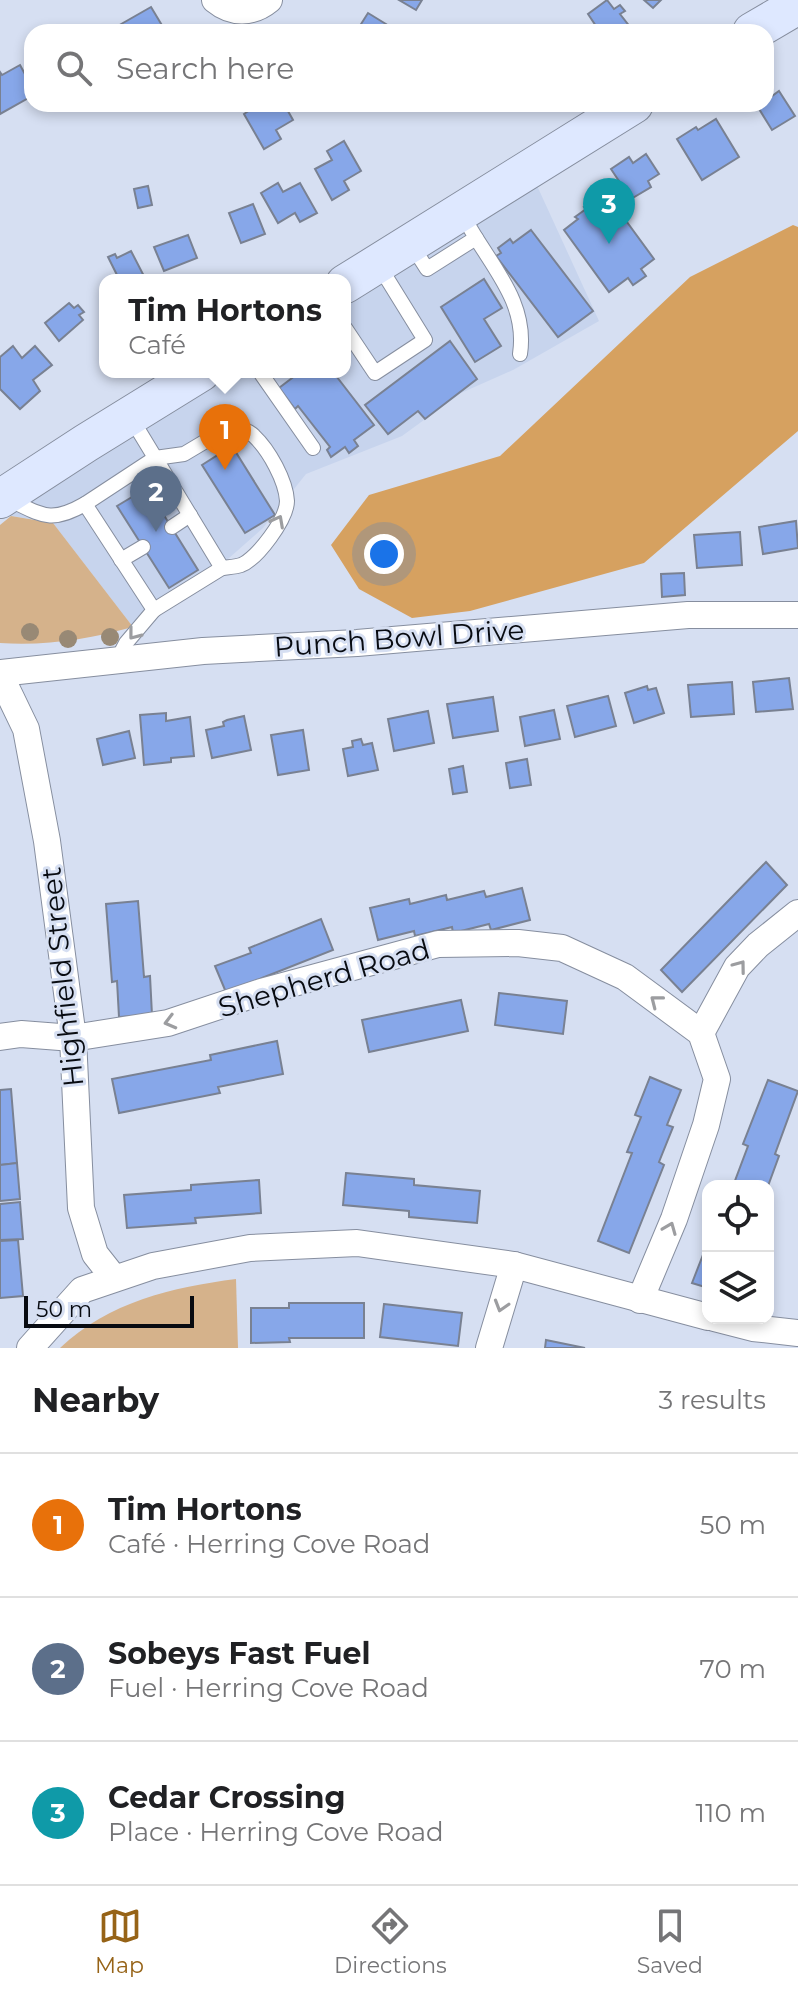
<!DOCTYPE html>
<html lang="en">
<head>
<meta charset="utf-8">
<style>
	body { margin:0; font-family:Montserrat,sans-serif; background:#f2f2f2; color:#202124 }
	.controls { position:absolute; right:24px; bottom:24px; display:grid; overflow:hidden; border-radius:16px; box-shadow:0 4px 12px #0003 }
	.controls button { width:72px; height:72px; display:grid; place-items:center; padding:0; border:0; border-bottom:2px solid #e0e0e0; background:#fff; color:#202124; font:40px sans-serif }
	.scale { position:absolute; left:24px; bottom:20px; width:170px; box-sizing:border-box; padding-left:8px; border:4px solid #080b11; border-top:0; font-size:22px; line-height:28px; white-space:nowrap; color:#080b11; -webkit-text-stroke:6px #d6dff2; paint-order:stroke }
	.you { position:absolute; left:384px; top:554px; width:28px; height:28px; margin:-20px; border:6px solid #fff; border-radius:50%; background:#1a73e8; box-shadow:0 0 0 12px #1a73e833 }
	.badge { display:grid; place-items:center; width:52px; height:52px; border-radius:50%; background:#966317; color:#fff; font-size:26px; font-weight:700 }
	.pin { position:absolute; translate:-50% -66px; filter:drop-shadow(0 2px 4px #0008) }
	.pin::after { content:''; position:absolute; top:42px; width:28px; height:24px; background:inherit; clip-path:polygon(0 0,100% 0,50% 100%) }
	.popup { position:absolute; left:99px; top:274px; width:252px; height:104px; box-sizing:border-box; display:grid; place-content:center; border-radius:16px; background:#fff; filter:drop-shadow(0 2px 6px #0005); font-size:26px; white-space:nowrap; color:#757577 }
	.popup b { font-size:30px; color:#202124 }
	.popup::after { content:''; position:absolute; left:50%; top:100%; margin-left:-16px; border:16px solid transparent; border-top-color:#fff }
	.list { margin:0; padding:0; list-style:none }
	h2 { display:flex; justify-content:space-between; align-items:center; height:104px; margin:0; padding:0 32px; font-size:34px }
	h2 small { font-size:26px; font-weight:400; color:#757577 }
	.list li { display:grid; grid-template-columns:52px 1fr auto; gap:24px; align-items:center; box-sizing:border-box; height:144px; padding:0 32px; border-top:2px solid #e0e0e0 }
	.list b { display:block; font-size:30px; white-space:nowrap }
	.list p { margin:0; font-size:26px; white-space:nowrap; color:#757577 }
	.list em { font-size:26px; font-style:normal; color:#757577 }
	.icon { flex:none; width:44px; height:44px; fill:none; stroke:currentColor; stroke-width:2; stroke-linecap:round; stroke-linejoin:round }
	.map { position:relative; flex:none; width:798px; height:1348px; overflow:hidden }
	.search { position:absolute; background:#fff; box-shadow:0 4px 12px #0003; left:24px; right:24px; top:24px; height:88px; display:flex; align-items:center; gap:20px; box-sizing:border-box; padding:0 28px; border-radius:24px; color:#757577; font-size:30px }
	.sheet { height:536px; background:#fff }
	nav { display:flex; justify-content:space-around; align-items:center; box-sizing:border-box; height:112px; border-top:2px solid #e0e0e0; background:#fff; font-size:22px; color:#757577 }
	nav a { display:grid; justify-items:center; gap:4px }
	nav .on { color:#966317 }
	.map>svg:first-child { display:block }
</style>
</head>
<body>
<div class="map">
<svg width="798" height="1348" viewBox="0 0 798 1348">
	<rect width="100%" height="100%" fill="#d6dff2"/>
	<!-- built -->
	<polygon fill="#c7d4ed" points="528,166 599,321 513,370 461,393 402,436 306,474 263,528 204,580 133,627 53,523 11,516 29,478 199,372 345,372 345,282"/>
	<!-- green -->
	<g fill="#d5b28b">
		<path d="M11 516 53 523 133 627C89 639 47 646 0 643V525Z"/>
		<path d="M236 1279 238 1348H60C108 1302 173 1287 236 1279Z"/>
	</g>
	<!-- water -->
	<polygon fill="#d6a160" points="793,225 798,227 798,431 644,563 470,611 412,618 359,589 331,545 369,495 500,456 690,277"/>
	<!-- building -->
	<g fill="#87a7e9" stroke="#798192" stroke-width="2">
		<polygon points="399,0 422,0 416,10"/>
		<polygon points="607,0 614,9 620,5 625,11 620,14 634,32 600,32 588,14"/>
		<polygon points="644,0 661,0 653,8"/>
		<polygon points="151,7 166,32 109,32 109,31"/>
		<polygon points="368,13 394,29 392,32 356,32"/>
		<polygon points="20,65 32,87 32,96 0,114 0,72 2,75"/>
		<polygon points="779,91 795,116 772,130 756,104 766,104 766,94 769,92 772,96"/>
		<polygon points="247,104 284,104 293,120 276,130 281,139 264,149 244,114 250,110"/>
		<polygon points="716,119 739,157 702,180 677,139 696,127 698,130"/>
		<polygon points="344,141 361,171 344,181 349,190 332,200 315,169 332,160 327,151"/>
		<polygon points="646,154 659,174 648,181 651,187 631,199 611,169 629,157 633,163"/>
		<polygon points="278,183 283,192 300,183 317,213 300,222 295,213 278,223 261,193"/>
		<polygon points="148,186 152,205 138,208 134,189"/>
		<polygon points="605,192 654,259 641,269 646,276 633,285 628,278 609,292 564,230 578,219 575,217 586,209 584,207"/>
		<polygon points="253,204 265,234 241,243 229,213"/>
		<polygon points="531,230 593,311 558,337 496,256 501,253 498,248 510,239 513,243"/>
		<polygon points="188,235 197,258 164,271 154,247"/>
		<polygon points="131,251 146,280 116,280 119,279 108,257 115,254 117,258"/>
		<polygon points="484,279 502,308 484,319 501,346 475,362 441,307"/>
		<polygon points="69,303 74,308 78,305 84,312 79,315 83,320 59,341 45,323"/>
		<polygon points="450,341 477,379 425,419 418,411 388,434 365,405"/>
		<polygon points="13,346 22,358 35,346 52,365 33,380 40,391 20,409 0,389 0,357"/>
		<polygon points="300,372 333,372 374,425 354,440 358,446 349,453 345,447 331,457 327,450 330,447 298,406 295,409 279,388"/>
		<polygon points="232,446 275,515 245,533 202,465"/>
		<polygon points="147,488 198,570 169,588 117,506"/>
		<polygon points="796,521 798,548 763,554 759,527"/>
		<polygon points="740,532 742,565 697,568 694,535"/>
		<polygon points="684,573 685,595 662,597 661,574"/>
		<polygon points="789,678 793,709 756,712 753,682"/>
		<polygon points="732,682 734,714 691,717 688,685"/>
		<polygon points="647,686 648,690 656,688 664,713 634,723 625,693"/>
		<polygon points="608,696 616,726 575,737 567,706"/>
		<polygon points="493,697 498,731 453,738 447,704"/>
		<polygon points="554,710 560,739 525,746 520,717"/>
		<polygon points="428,711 434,743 394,751 388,719"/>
		<polygon points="166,713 166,721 190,717 194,756 171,758 171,762 144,765 140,715"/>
		<polygon points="244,716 251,750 212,758 206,730 224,726 223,722 227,720"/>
		<polygon points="303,730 309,770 278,775 271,735"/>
		<polygon points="129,731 135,758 103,765 97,739"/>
		<polygon points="361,739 363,745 372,743 378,770 348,776 343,749 353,747 352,741"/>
		<polygon points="527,759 531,785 510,788 506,763"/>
		<polygon points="463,766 467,792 453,794 449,769"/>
		<polygon points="766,862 787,885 682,992 661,970"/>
		<polygon points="522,888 530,920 491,930 489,924 453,933 452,927 415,936 414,931 378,940 370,908 409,899 410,904 446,895 447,900 484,891 486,897"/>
		<polygon points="138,901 144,977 150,976 152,1015 119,1017 117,981 112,982 106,904"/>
		<polygon points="321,919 333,950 262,978 228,997 215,966 251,953 249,948"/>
		<polygon points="499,993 567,1001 563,1034 495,1025"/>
		<polygon points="461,1000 468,1031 369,1052 362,1020"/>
		<polygon points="277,1041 283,1074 218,1087 220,1093 119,1113 112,1079 211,1060 210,1055"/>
		<polygon points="650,1077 681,1090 667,1125 673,1127 659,1162 664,1165 629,1253 598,1241 632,1153 627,1152 641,1117 635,1115"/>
		<polygon points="768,1080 798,1091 775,1154 779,1156 768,1186 733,1186 748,1146 743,1144"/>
		<polygon points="11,1089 17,1163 0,1165 0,1090"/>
		<polygon points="17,1163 20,1199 0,1201 0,1165"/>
		<polygon points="346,1173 414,1179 414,1185 480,1191 477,1223 409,1217 409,1211 343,1205"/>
		<polygon points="259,1180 261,1213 195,1218 196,1223 127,1228 124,1195 191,1190 191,1185"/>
		<polygon points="20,1202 23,1239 0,1240 0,1204"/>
		<polygon points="18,1240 23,1296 0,1298 0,1241"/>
		<polygon points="708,1242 708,1288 692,1283"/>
		<polygon points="289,1303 364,1303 364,1338 289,1338 290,1342 251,1343 251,1308 289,1308"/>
		<polygon points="384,1304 462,1313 458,1346 380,1337"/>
		<polygon points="546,1340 585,1348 545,1348"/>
	</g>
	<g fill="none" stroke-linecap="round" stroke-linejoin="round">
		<!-- service casing -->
		<g stroke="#868e9f" stroke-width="16">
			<g id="service">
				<path d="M476 238C499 275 527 308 520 354"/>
				<polyline points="411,244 427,269 476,238 461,213"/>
				<polyline points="345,328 375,373 425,340 378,264"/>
				<polyline points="260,372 313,448"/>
				<path d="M8 499C42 515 50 524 85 504L154 610 222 568 131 418"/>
				<path d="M85 504 155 458 184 454 231 426C239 428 248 430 254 436 269 450 286 481 287 501 287 519 257 559 241 565 235 567 228 567 222 568"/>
				<polyline points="172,527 190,515"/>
				<polyline points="121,560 143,547"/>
				<polyline points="117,660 126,643 154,610"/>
			</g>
		</g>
		<!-- minor casing -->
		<g stroke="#868e9f" stroke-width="28">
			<g id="minor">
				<path d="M215 0C232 14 252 14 269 0"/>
				<polyline points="0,673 203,651 357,643 688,615 798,615"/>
				<polyline points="0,675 26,729 47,841 73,1038 81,1208 95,1254 114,1278"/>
				<polyline points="701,1033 737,967 758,945 798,913"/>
				<polyline points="0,1037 21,1034 73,1038 168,1023 261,992 438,944 518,943 562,948 625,977 701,1033 717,1079 706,1125 674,1219 640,1300"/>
				<polyline points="714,1318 753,1328 798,1333"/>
				<polyline points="30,1348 82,1290 153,1266 250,1248 357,1243 514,1265 708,1317"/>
				<polyline points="489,1348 514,1265"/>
			</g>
		</g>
		<!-- secondary casing -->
		<g stroke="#868e9f" stroke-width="40">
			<g id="secondary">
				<polyline points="752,32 798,5"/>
				<polyline points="345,284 634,104"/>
				<polyline points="0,499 86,443 201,372"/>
			</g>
		</g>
		<!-- service -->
		<use href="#service" stroke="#fff" stroke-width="14"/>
		<!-- minor -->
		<use href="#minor" stroke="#fff" stroke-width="26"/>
		<!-- secondary -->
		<use href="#secondary" stroke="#dee8ff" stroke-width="38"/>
	</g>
	<!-- trees -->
	<g fill="#988975">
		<circle cx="30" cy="632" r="9"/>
		<circle cx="110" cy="637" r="9"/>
		<circle cx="68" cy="639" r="9"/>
	</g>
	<!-- one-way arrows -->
	<defs><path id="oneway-chevron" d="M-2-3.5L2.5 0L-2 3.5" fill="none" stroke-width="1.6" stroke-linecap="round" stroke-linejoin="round" transform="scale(2)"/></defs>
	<g stroke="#9c9da0">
		<use href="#oneway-chevron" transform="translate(278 521) rotate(-62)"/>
		<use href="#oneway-chevron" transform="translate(134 634) rotate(128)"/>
		<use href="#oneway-chevron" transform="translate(740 966) rotate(-53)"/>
		<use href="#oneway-chevron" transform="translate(656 1001) rotate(-142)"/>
		<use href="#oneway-chevron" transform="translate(170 1022) rotate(165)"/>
		<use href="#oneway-chevron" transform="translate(670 1228) rotate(-68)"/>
		<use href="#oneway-chevron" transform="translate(501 1306) rotate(107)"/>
	</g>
	<g text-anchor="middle" stroke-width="6" stroke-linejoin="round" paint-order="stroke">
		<!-- street labels -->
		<g font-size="28" fill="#080b11" stroke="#d6dff2">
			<text transform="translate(399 638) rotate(-4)" y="10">Punch Bowl Drive</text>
			<text transform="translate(62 977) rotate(-96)" y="10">Highfield Street</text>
			<text transform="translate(324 978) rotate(-16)" y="10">Shepherd Road</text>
		</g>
	</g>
</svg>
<div class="controls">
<button><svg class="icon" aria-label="locate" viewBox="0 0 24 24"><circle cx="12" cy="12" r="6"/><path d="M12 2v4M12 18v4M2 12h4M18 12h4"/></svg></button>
<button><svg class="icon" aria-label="layers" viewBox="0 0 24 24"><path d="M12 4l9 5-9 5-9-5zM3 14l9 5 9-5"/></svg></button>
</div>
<div class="scale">50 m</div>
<div class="you"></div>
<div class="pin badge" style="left:225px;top:470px;background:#e8710a">1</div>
<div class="popup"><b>Tim Hortons</b>Café</div>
<div class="pin badge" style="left:156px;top:532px;background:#5c6f8a">2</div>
<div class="pin badge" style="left:609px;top:244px;background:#0f9aa8">3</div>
<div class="search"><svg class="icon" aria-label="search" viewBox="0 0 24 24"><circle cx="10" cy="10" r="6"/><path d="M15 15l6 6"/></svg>Search here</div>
</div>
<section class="sheet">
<h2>Nearby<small>3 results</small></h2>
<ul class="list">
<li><span class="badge" style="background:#e8710a">1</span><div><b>Tim Hortons</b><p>Café · Herring Cove Road</p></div><em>50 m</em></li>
<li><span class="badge" style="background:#5c6f8a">2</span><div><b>Sobeys Fast Fuel</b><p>Fuel · Herring Cove Road</p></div><em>70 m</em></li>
<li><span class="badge" style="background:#0f9aa8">3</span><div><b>Cedar Crossing</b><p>Place · Herring Cove Road</p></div><em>110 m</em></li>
</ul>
</section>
<nav>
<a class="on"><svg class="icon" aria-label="map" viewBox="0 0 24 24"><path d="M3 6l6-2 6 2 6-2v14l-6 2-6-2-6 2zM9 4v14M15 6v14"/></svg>Map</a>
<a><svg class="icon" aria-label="directions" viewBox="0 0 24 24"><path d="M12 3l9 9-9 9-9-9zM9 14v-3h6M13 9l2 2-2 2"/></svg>Directions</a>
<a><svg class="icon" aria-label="saved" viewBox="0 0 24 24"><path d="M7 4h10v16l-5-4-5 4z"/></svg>Saved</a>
</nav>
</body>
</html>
